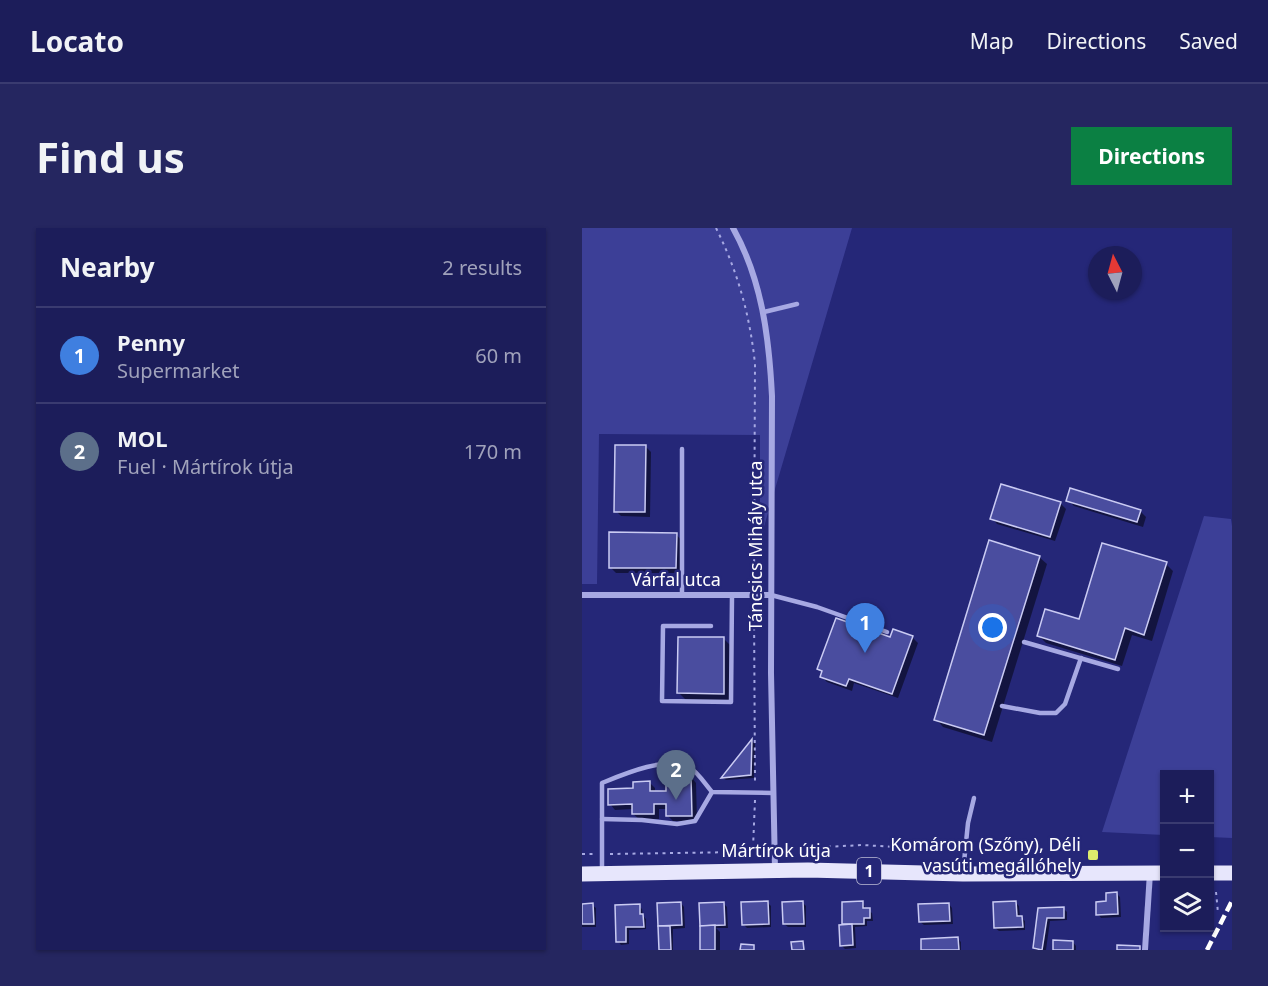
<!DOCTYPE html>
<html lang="en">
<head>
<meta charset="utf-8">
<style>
	body { margin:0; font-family:"Noto Sans",sans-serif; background:#252660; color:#f1f3f6 }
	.controls { position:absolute; right:18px; bottom:18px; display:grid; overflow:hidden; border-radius:0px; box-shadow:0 2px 4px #0004 }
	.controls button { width:54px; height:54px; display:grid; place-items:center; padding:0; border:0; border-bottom:2px solid #3a3b70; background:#1c1d5a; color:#f1f3f6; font:30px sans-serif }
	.compass { position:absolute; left:506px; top:18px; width:54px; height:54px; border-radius:50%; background:#1c1d5a; box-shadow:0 2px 4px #0004; rotate:354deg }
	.you { position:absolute; left:411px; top:400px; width:21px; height:21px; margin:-15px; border:4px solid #fff; border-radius:50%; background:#1a73e8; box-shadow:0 0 0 9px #1a73e833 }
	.badge { display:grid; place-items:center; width:39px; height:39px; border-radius:50%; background:#0b8043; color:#fff; font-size:20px; font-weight:700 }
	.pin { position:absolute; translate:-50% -50px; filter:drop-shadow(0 2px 3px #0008) }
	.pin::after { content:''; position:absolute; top:32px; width:21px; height:18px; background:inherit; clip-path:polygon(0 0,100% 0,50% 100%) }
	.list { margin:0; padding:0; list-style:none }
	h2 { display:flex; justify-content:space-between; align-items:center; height:78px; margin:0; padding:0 24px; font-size:26px }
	h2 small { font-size:20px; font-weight:400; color:#a0a2bb }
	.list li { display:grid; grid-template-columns:39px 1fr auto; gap:18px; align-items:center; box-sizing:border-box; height:96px; padding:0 24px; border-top:2px solid #3a3b70 }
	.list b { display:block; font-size:22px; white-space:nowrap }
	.list p { margin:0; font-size:20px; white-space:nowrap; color:#a0a2bb }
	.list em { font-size:20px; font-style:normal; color:#a0a2bb }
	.icon { flex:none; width:33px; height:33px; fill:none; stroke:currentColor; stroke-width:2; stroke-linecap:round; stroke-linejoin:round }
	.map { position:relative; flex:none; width:650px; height:722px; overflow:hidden; border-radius:0px }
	header { display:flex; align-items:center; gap:36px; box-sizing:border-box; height:84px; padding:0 30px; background:#1c1d5a; border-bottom:2px solid #3a3b70 }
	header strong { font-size:28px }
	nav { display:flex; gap:33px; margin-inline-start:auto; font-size:21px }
	.intro { display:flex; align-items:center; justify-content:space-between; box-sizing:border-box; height:144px; padding:0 36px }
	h1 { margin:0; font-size:42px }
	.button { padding:15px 27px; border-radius:0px; background:#0b8043; color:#fff; font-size:21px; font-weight:700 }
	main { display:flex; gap:36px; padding:0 36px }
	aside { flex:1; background:#1c1d5a; border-radius:0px; box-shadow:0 2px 4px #0004 }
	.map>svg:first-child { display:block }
</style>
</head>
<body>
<header>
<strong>Locato</strong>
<nav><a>Map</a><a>Directions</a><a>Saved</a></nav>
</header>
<div class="intro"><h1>Find us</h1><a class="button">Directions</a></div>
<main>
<aside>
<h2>Nearby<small>2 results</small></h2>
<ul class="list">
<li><span class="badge" style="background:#3f7fe0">1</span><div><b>Penny</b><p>Supermarket</p></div><em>60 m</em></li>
<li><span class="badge" style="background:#5c6f8a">2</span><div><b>MOL</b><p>Fuel · Mártírok útja</p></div><em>170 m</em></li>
</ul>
</aside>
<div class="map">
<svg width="650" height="722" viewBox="0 0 650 722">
	<rect width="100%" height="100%" fill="#252778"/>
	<!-- green -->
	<g fill="#3c3f97">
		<polygon points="0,0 270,0 178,312 178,207 17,206 15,356 0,356"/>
		<polygon points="622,288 649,291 650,298 650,610 628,609 628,546 582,546 582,607 520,604"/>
	</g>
	<!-- shadow -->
	<g fill="#0007">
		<polygon points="63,218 69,224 68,289 39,288 34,283"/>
		<polygon points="486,272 558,283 564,289 561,299 492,278"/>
		<polygon points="478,275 484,281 473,313 415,296 410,290"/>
		<polygon points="94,306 99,312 99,345 34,345 28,339"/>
		<polygon points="457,329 465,336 410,514 361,499 354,491"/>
		<polygon points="584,336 591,343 570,413 550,407 540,438 464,415 456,407 498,393"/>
		<polygon points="330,409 336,415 316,470 272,455 270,463 245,454 240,449 241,445 237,441 309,411"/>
		<polygon points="141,410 149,418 148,473 104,472 97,465"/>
		<polygon points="170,513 173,516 172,550 144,552 141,550"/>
		<polygon points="109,549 114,555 115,593 91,593 86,588 86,581 77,581 77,591 57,591 51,586 51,581 33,582 28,576 68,555 73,560 73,565 86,564"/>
		<polygon points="535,666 538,669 539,689 519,690 516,686"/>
		<polygon points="185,674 189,678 189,699 165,700 162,697"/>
		<polygon points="220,674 224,678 224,699 206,699 202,696"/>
		<polygon points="99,675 102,679 103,700 91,701 91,722 78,722 77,676"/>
		<polygon points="141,675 145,679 146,700 134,700 138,704 138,722 119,722 119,696"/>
		<polygon points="261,675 281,675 284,681 290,685 291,693 285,693 285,698 273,699 274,720 263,721 259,717 262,698"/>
		<polygon points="434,675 437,678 438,689 443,693 443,702 417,703 413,700"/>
		<polygon points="367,676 370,680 371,696 342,697 338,694"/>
		<polygon points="0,677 10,677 14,680 14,699 0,699"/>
		<polygon points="57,678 60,681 61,688 64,691 64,701 47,702 47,716 39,717 36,713 34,679"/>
		<polygon points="481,680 485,684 485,692 468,693 464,722 454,722 452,720 458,681"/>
		<polygon points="376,711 379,714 379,722 341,721"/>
		<polygon points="473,714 491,714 494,718 494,722 472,722"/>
	</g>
	<!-- building -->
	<g fill="#4a4d9f" stroke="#cacbf3" stroke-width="1.5">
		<polygon points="33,217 64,217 63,284 32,284"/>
		<polygon points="419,256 479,274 468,309 408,291"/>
		<polygon points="488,260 559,282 555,294 484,273"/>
		<polygon points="27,304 95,305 94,340 27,340"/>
		<polygon points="407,312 458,328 402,507 352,492"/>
		<polygon points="520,315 585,334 562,407 543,400 533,432 455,408 463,381 497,391"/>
		<polygon points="254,390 308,409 311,401 331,408 310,466 267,451 264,458 238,449 240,443 235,441"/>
		<polygon points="96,409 142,409 142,466 95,465"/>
		<polygon points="170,511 169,547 139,550"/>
		<polygon points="84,548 109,548 110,588 84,588 84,576 72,576 72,586 50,586 50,576 26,577 26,561 51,560 51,554 68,553 68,563 84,563"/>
		<polygon points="535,664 536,686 514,687 514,674 524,673 524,665"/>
		<polygon points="186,673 187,696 160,697 159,674"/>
		<polygon points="221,673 222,696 201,696 200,674"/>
		<polygon points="281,673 281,680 288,680 288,690 282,690 282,696 260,696 260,674"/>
		<polygon points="434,673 435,688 440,688 441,699 412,700 411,674"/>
		<polygon points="99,674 100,697 76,698 75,675"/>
		<polygon points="142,674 143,697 118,698 117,675"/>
		<polygon points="11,675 12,696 0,696 0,676"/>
		<polygon points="367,675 368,693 337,694 336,676"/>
		<polygon points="58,676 58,686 61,686 62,699 44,699 44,714 34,714 33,677"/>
		<polygon points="482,679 482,690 465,690 460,722 451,720 456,680"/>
		<polygon points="270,696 271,717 258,718 257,697"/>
		<polygon points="133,697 133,722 118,722 118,698"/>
		<polygon points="76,698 88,698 89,722 77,722"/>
		<polygon points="376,709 377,722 339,722 339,711"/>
		<polygon points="471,712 491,713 491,722 471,722"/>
		<polygon points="221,713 222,722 210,722 209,714"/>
		<polygon points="159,716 172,717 172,722 158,722"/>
		<polygon points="535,717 558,718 558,722 535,722"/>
	</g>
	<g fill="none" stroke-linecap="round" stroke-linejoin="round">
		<!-- path -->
		<g stroke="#a7a9e3" stroke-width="2" stroke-dasharray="3 4.5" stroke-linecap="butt">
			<path d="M134 0C156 44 168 88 173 136L172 357"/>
			<polyline points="172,377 173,555"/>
			<polyline points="171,620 173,572"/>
			<polyline points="201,621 281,617 375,623"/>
			<polyline points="0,626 11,626"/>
			<polyline points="28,626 159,624 171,620 184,621"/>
			<polyline points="634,664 636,685"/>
		</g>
		<!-- lane -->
		<g stroke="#a7a9e3" stroke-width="4.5">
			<polyline points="182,84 215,76"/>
			<polyline points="100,221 100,367"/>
			<polyline points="189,367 235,379 305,404"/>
			<polyline points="129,398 81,398 80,473 149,474 150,367"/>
			<polyline points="442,414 536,441"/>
			<polyline points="420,478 458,485 474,485 483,476 499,430"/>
			<polyline points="20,591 60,592 95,596 113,593 130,564"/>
			<path d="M20 643V555C42 546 84 528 107 539 115 543 124 557 130 564L191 565"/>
			<polyline points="381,644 386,595 392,570"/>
		</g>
		<!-- street -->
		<g stroke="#a7a9e3" stroke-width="6">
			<path d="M151 0C180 52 187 109 190 168L189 445 193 642"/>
			<polyline points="0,367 189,367"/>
			<polyline points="563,722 568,645"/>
		</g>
		<!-- primary -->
		<g stroke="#e7e6fc" stroke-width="15">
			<polyline points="628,645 650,645"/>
			<polyline points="0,646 226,642 381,646 582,645"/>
		</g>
		<!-- rail -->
		<polyline stroke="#fff" stroke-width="4.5" stroke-dasharray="10 4.5" stroke-linecap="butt" points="625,722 650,673"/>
	</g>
	<!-- markers -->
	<rect fill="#dcec6c" stroke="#252778" stroke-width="2" x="505" y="621" width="12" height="12" rx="3"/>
	<g text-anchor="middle" stroke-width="5" stroke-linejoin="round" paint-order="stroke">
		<!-- shield labels -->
		<rect fill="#252778" stroke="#bebed6" stroke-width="1.5" x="275" y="630" width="24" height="26" rx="4.5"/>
		<g font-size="16" font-weight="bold" fill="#fff">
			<text x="287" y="649">1</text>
		</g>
		<!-- street labels -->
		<g font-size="18" fill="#fff" stroke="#252778">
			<text transform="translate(174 318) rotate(-90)" y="6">Táncsics Mihály utca</text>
			<text x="94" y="358">Várfal utca</text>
			<text x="194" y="629">Mártírok útja</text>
		</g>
		<!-- poi labels -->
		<g font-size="18" fill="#fff" stroke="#252778" text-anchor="end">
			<text x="499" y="623">Komárom (Szőny), Déli<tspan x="499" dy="21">vasúti megállóhely</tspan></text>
		</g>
	</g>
</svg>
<div class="controls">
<button>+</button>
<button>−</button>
<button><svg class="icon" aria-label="layers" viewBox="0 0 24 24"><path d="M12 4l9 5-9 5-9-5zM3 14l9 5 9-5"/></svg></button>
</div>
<svg class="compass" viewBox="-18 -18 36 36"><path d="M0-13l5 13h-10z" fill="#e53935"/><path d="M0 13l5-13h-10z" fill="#a0a2bb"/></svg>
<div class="you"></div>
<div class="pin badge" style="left:283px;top:425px;background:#3f7fe0">1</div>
<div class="pin badge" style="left:94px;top:572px;background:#5c6f8a">2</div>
</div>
</main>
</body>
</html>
